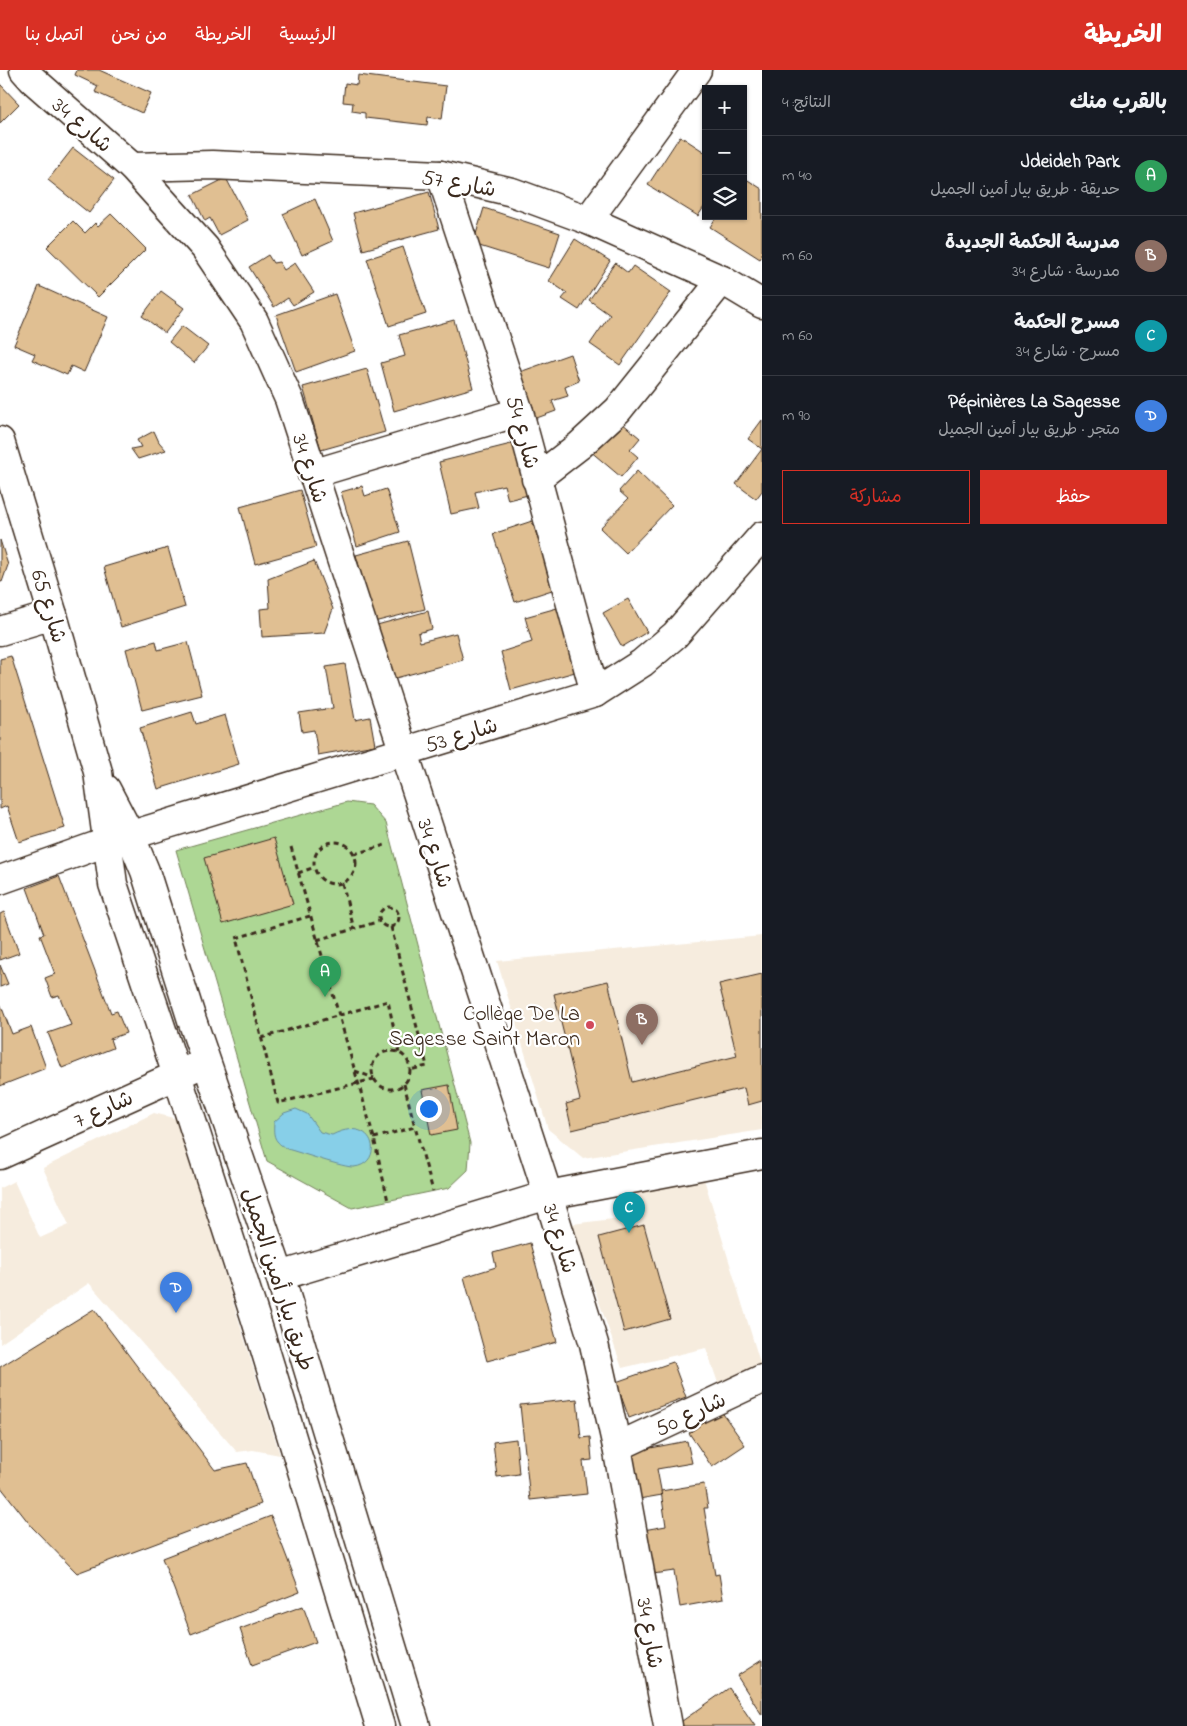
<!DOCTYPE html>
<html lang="ar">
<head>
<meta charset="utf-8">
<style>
	body { margin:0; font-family:"Indie Flower","Playpen Sans Arabic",sans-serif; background:#20242c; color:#f1f3f6; direction:rtl }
	.controls { position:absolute; right:15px; top:15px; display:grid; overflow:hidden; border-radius:0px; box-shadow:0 1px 4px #0004 }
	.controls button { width:45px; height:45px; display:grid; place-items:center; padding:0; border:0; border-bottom:1px solid #363941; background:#171b24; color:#f1f3f6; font:25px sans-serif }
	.you { position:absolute; left:428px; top:1038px; width:18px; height:18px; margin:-12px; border:4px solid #fff; border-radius:50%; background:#1a73e8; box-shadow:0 0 0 8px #1a73e833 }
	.badge { display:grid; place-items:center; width:32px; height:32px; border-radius:50%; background:#d93025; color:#fff; font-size:16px; font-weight:700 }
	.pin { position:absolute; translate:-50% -41px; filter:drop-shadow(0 1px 2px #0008) }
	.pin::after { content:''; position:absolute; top:26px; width:18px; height:15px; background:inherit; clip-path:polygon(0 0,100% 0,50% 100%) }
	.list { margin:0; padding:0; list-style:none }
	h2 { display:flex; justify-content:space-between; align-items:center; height:65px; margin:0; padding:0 20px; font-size:21px }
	h2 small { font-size:16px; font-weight:400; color:#9ea1a6 }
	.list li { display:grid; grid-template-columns:32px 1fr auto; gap:15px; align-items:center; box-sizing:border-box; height:80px; padding:0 20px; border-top:1px solid #363941 }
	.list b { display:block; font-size:19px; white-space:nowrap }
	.list p { margin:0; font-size:16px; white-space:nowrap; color:#9ea1a6 }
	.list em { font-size:16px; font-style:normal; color:#9ea1a6 }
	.actions { display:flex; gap:10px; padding:15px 20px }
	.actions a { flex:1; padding:11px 0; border:1px solid #d93025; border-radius:0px; text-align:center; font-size:18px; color:#d93025 }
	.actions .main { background:#d93025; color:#fff }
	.icon { flex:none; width:28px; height:28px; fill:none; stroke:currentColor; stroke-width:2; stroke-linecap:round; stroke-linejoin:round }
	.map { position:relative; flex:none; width:762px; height:1656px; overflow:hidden; direction:ltr }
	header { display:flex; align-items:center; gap:30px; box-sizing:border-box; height:70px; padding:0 25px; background:#d93025; color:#fff }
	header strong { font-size:24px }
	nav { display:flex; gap:28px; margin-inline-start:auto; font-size:18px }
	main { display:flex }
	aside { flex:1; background:#171b24 }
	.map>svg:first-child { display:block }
</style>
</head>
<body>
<header>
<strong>الخريطة</strong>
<nav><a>الرئيسية</a><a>الخريطة</a><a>من نحن</a><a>اتصل بنا</a></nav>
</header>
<main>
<aside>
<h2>بالقرب منك<small>النتائج: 4</small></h2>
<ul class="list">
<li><span class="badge" style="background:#2e9e5b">A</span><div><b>Jdeideh Park</b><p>حديقة · طريق بيار أمين الجميل</p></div><em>40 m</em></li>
<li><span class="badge" style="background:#8d6e63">B</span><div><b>مدرسة الحكمة الجديدة</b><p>مدرسة · شارع 34</p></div><em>60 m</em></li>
<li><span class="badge" style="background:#0f9aa8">C</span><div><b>مسرح الحكمة</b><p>مسرح · شارع 34</p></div><em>60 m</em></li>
<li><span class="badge" style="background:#3f7fe0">D</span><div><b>Pépinières La Sagesse</b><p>متجر · طريق بيار أمين الجميل</p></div><em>90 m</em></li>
</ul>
<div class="actions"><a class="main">حفظ</a><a>مشاركة</a></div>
</aside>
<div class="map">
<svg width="762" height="1656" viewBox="0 0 762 1656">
	<rect width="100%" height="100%" fill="#fff"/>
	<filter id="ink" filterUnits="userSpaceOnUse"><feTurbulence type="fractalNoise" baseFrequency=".02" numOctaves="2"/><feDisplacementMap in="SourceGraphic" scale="10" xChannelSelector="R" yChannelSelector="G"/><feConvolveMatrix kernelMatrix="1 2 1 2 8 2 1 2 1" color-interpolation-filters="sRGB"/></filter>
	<g filter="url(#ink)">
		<!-- built -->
		<g fill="#f6ecde">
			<polygon points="762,866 762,1060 583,1088 548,1059 497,891"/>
			<polygon points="154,1043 177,1049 280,1385 253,1380 237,1382 89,1213 0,1274 0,1118 14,1111 40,1168 69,1155 43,1098"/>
			<polygon points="704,1109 762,1299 718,1313 706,1278 622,1298 572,1154 629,1147 640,1142 637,1121"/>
		</g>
		<!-- green -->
		<polygon fill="#add794" stroke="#748059" points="347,732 370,735 386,753 470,1073 468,1100 449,1118 352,1138 267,1091 176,780"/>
		<!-- water -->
		<path fill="#87cfe8" stroke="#698d97" d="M296 1039 307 1044 320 1062 332 1065C376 1043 385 1094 354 1097 345 1098 299 1082 287 1079 274 1071 273 1067 274 1052L284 1043Z"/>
		<!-- building -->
		<g fill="#e0bf92" stroke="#3b2a1e">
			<polygon points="77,0 99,0 151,23 142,43 95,22 98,16 75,5"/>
			<polygon points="358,5 446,16 442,49 428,47 427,55 365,48 365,43 352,41 353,33 343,32 345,13 357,15"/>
			<polygon points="0,14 19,34 0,53"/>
			<polygon points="680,66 706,83 706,134 698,146 648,115"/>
			<polygon points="73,78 114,110 89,143 48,110"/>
			<polygon points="743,107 762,119 762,186 760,189 710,157 717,146 743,146"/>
			<polygon points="226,108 248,150 219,165 210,148 205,151 192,125"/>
			<polygon points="429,122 439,159 363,180 353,143"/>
			<polygon points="315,129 333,171 302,185 283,144"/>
			<polygon points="484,138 560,163 549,198 473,174"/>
			<polygon points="111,144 146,179 98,227 47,177 73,151 85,163 95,153 98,156"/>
			<polygon points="575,169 610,191 579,240 562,229 567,223 549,211"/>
			<polygon points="403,177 426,244 389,256 367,189"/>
			<polygon points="268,185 273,193 279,192 284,200 295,193 314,222 293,235 288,228 274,237 249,197"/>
			<polygon points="615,193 628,203 633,196 671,222 620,295 590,274 610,245 589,230"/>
			<polygon points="39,216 108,247 84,302 71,296 67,305 32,290 35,284 14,275"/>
			<polygon points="161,221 184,238 165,263 142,246"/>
			<polygon points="335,224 355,281 296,302 276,245"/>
			<polygon points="454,250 473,318 394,341 381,293 405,286 399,265"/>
			<polygon points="182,256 208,276 194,293 169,272"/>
			<polygon points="570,284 579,311 565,317 568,326 552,331 556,341 534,349 517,303"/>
			<polygon points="367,299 385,362 321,380 303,317"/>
			<polygon points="762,350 762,379 748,369"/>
			<polygon points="622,353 640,368 630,380 638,387 621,407 589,380"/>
			<polygon points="154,361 159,372 166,380 138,389 131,379 141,377 137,370"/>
			<polygon points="515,373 528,425 508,430 504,415 475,422 479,438 451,444 439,392"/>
			<polygon points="762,379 762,421 756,429 736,414"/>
			<polygon points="637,401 672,435 626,483 600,458 628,429 619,421"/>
			<polygon points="362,416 365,426 386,419 400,462 357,476 341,422"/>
			<polygon points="300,420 316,477 255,494 240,437"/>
			<polygon points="532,451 555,519 515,532 493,464"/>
			<polygon points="0,470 8,495 2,512 0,511"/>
			<polygon points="408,471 425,539 374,552 356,485"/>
			<polygon points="168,478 185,537 121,557 104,497"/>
			<polygon points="314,491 333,539 324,563 262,567 260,539 270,538 268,509"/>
			<polygon points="628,529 647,562 622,577 603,543"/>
			<polygon points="557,538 575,602 511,620 501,582 532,572 525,547"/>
			<polygon points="428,541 432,559 418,563 420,572 456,563 463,590 392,609 377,555"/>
			<polygon points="156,571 158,580 188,572 202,625 142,640 126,579"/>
			<polygon points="11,586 65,758 19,772 7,736 0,739 0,589"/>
			<polygon points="345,594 355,650 370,647 375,675 318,685 314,660 302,662 299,643 333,638 326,597"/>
			<polygon points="192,642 196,654 225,645 239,694 158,719 140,658"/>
			<polygon points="274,768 293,834 223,854 204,788"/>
			<polygon points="59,806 111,943 117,941 126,963 110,969 113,978 62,998 48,963 71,955 59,925 52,927 45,908 55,904 40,865 44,864 27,818"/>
			<polygon points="4,842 19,883 0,890 0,844"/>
			<polygon points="0,895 8,914 0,917"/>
			<polygon points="762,904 762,1031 748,1035 744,1018 572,1060 566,1034 580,1030 554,924 608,911 632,1012 737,986 719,914"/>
			<polygon points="0,933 12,964 31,957 46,998 0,1016"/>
			<polygon points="449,1015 457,1060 431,1065 422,1020"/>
			<polygon points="644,1155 670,1249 624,1262 599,1167"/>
			<polygon points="530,1173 557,1272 487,1291 464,1207 496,1197 493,1183"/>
			<polygon points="94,1239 215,1400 247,1393 261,1434 77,1503 32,1457 0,1416 0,1297"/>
			<polygon points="673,1292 686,1327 629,1348 616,1312"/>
			<polygon points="577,1329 581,1368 590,1367 592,1390 583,1391 587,1424 530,1430 520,1335"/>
			<polygon points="721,1341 745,1375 712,1397 689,1363"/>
			<polygon points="516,1369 519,1404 497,1407 493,1372"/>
			<polygon points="687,1371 692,1393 657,1399 662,1425 639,1429 630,1382"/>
			<polygon points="704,1414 708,1438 704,1438 715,1505 719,1504 723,1529 680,1537 674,1501 646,1505 638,1461 666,1456 661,1421"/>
			<polygon points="271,1446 300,1522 191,1564 162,1488"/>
			<polygon points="303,1536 316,1572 252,1595 240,1559"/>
			<polygon points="762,1590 762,1645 737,1606"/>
			<polygon points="729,1618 755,1656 675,1656"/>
		</g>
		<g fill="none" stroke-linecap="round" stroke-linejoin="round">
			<!-- street casing -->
			<g stroke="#3b2a1e" stroke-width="31">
				<g id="street">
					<polyline points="24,0 32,9 132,97 205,178 254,251 289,329 548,1125 594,1274 617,1377 668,1656"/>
					<polyline points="132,97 212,95 441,105 512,122 588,150 722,210 762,234"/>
					<polyline points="441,105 519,342 595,623"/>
					<polyline points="588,150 697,0"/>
					<polyline points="312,404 519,342"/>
					<polyline points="536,409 580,375 618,340 722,210"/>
					<polyline points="0,561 53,545"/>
					<polyline points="0,810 107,772"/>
					<polyline points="280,1206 548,1125 762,1084"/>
					<polyline points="617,1377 762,1309"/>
				</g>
			</g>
			<!-- secondary casing -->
			<g stroke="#3b2a1e" stroke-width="31">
				<g id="secondary">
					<polyline points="0,371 53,545 98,702 113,814 177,1005 256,1250 380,1656"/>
					<polyline points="106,719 130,765 145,801 192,950 280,1206 416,1656"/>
					<polyline points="112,771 595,623 642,593 675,565 762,466"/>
					<polyline points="0,1085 195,997"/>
				</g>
			</g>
			<!-- path -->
			<g stroke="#3b2a1e" stroke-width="3" stroke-dasharray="5 4" stroke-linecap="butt">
				<circle cx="335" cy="793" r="21"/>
				<polyline points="291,777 374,1068 388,1131"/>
				<polyline points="354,784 385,775"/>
				<polyline points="298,803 315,797"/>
				<polyline points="342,813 354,859"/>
				<circle cx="389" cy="847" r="10"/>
				<polyline points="310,846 236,868 278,1033 374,1009"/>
				<polyline points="391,857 427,996 410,1000"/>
				<polyline points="317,870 380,851"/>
				<polyline points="261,968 388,931 399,983"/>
				<circle cx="391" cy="1000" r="19"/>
				<polyline points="355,1001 374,1008"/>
				<polyline points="404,1014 415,1057"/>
				<polyline points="374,1068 415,1057 433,1121"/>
			</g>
			<!-- street -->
			<use href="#street" stroke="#fff" stroke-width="28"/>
			<!-- secondary -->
			<use href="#secondary" stroke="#fff" stroke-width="28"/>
		</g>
	</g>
	<!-- markers -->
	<circle fill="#d1495b" stroke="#fff" stroke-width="2" cx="590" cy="955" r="5"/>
	<g text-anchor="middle" stroke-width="4.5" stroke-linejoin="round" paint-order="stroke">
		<!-- street labels -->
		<g font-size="22" fill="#3b2a1e" stroke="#fff">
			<text transform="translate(83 54) rotate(41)" y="8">شارع 34</text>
			<text transform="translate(459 112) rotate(10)" y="8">شارع 57</text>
			<text transform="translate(524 362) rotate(75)" y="8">شارع 54</text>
			<text transform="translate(311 398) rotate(72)" y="8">شارع 34</text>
			<text transform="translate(50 536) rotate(73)" y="8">شارع 65</text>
			<text transform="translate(461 664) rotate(-17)" y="8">شارع 53</text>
			<text transform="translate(436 783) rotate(72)" y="8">شارع 34</text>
			<text transform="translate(103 1038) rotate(-24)" y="8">شارع 7</text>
			<text transform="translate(561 1168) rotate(73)" y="8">شارع 34</text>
			<text transform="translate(279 1209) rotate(72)" y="8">طريق بيار أمين الجميل</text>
			<text transform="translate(690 1343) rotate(-25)" y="8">شارع 50</text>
			<text transform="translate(651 1563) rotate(80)" y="8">شارع 34</text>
		</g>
		<!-- poi labels -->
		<g font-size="22" fill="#3b2a1e" stroke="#fff" text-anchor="end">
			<text x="580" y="950">Collège De La<tspan x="580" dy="25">Sagesse Saint Maron</tspan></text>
		</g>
	</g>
</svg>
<div class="controls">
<button>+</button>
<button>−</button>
<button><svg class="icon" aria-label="layers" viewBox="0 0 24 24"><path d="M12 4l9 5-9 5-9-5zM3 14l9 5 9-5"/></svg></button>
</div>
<div class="you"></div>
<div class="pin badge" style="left:325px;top:927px;background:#2e9e5b">A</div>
<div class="pin badge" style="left:642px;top:975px;background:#8d6e63">B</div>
<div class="pin badge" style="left:629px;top:1163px;background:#0f9aa8">C</div>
<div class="pin badge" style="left:176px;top:1243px;background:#3f7fe0">D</div>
</div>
</main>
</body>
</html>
